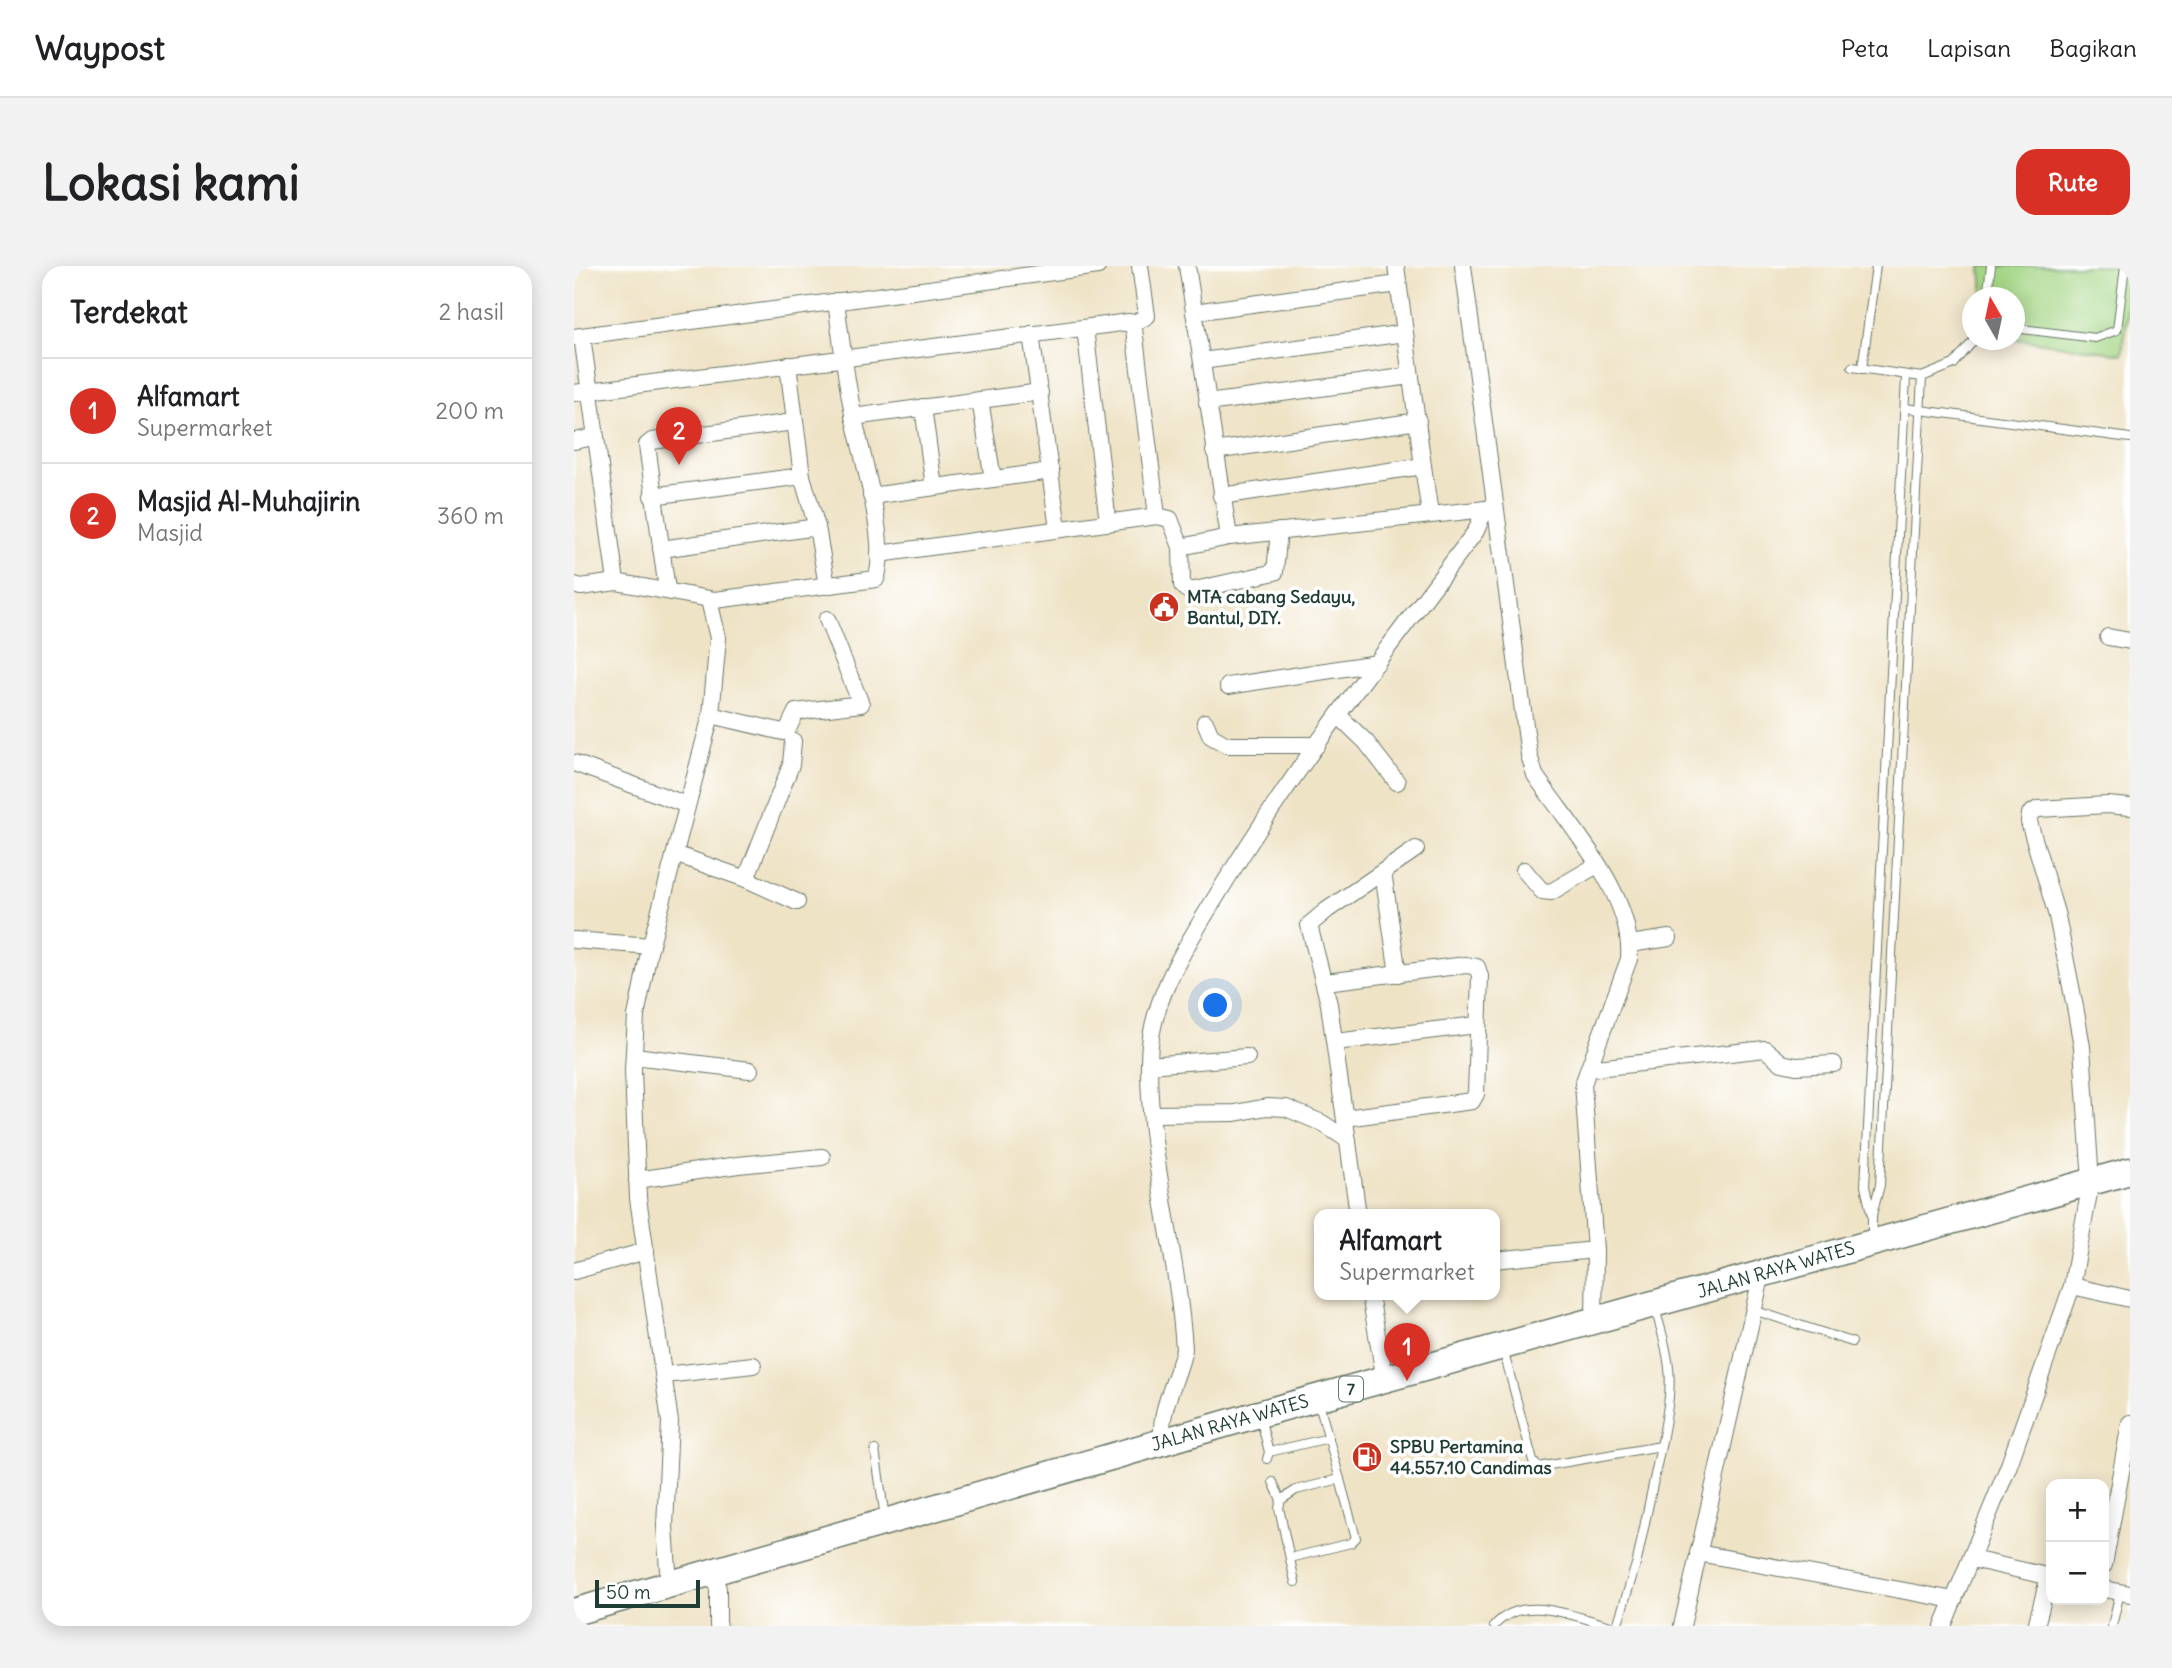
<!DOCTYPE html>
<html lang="id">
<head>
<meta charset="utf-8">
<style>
	body { margin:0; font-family:Delius,sans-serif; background:#f2f2f2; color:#202124 }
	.controls { position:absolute; right:21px; bottom:21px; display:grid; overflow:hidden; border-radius:14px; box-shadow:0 4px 18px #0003 }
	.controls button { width:63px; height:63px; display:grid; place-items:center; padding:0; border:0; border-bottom:2px solid #e0e0e0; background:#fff; color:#202124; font:35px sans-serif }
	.compass { position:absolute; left:1388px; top:21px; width:63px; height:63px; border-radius:50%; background:#fff; box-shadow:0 4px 18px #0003; rotate:351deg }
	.scale { position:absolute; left:21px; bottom:18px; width:105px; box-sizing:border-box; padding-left:7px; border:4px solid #1f3d34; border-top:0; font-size:19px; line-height:24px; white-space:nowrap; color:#1f3d34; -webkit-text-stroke:5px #fff; paint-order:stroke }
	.you { position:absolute; left:642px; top:740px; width:24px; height:24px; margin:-18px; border:5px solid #fff; border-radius:50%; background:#1a73e8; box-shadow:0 0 0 10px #1a73e833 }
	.badge { display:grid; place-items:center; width:46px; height:46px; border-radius:50%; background:#d93025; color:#fff; font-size:23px; font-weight:700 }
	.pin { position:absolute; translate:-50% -58px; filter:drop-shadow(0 2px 4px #0008) }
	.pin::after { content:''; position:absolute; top:37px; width:24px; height:21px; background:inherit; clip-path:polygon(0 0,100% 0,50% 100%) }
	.popup { position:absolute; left:740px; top:943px; width:186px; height:91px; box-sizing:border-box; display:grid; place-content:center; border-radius:14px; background:#fff; filter:drop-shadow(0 2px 5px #0005); font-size:23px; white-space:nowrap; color:#757577 }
	.popup b { font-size:26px; color:#202124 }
	.popup::after { content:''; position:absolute; left:50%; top:100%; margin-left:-14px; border:14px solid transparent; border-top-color:#fff }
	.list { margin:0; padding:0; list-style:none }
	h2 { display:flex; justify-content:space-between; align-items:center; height:91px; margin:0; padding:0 28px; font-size:30px }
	h2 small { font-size:23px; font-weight:400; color:#757577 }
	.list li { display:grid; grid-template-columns:46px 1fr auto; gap:21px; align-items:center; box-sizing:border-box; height:105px; padding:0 28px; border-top:2px solid #e0e0e0 }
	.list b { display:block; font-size:26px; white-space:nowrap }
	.list p { margin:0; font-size:23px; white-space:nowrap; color:#757577 }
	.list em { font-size:23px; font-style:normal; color:#757577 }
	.map { position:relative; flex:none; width:1556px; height:1360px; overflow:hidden; border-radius:21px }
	header { display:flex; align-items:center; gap:42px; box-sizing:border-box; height:98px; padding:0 35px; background:#fff; border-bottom:2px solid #e0e0e0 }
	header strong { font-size:33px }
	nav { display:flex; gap:38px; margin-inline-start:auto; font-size:24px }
	.intro { display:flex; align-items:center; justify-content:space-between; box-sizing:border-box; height:168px; padding:0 42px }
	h1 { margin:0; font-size:49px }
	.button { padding:18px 32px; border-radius:21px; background:#d93025; color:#fff; font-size:24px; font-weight:700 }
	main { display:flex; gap:42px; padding:0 42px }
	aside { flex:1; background:#fff; border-radius:21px; box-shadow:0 4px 18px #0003 }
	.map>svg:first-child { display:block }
</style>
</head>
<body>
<header>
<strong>Waypost</strong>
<nav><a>Peta</a><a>Lapisan</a><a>Bagikan</a></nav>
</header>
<div class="intro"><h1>Lokasi kami</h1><a class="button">Rute</a></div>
<main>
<aside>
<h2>Terdekat<small>2 hasil</small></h2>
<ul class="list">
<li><span class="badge">1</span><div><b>Alfamart</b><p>Supermarket</p></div><em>200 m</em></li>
<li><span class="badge">2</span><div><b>Masjid Al-Muhajirin</b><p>Masjid</p></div><em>360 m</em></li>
</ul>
</aside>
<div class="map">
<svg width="1556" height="1360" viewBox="0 0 1556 1360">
	<rect width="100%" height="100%" fill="#fff"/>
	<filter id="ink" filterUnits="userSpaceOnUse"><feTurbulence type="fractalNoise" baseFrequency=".0143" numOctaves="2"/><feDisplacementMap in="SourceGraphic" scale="14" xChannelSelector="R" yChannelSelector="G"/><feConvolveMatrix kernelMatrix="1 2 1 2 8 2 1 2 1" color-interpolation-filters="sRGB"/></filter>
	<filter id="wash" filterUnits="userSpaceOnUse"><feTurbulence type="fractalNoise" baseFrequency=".00686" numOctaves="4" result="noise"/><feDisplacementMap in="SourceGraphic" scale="28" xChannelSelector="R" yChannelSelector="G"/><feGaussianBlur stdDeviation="1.57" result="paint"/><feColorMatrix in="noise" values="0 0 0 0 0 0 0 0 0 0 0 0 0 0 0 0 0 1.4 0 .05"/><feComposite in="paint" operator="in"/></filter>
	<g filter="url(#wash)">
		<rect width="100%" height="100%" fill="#efe3c6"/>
		<!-- green -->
		<polygon fill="#a4d685" stroke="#628a5c" stroke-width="2" points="1407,0 1556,0 1556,31 1548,88 1441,73 1440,32 1409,31"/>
	</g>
	<g filter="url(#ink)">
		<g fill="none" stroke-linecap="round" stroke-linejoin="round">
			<!-- service casing -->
			<g stroke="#687767" stroke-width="10">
				<g id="service">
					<polyline points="1413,32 1417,0"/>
					<polyline points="1440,62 1521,72 1543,64 1551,0"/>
					<polyline points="1278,101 1348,111 1306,919 1298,949 1298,973"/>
					<polyline points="1288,103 1302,0"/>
					<polyline points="1348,111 1380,98 1400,74"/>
					<polyline points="1331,142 1556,172"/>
					<polyline points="1297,947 1291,920 1332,111"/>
					<path d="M1081 1043C1100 1103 1099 1118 1087 1180"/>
					<polyline points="1179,1044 1278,1076"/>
					<polyline points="929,1083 959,1195 964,1201 1087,1180 1063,1295 1043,1360"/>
					<polyline points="686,1151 695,1186 693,1193"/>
					<polyline points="301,1184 311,1252"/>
					<polyline points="695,1186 755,1172"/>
					<polyline points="699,1216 707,1234"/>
					<polyline points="716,1292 777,1277 782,1272 745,1137"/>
					<polyline points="721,1316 705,1242 707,1234 722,1224 766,1213"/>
					<path d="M920 1360C949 1326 1000 1351 1037 1360"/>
					<polyline points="1538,1360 1546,1326"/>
				</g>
			</g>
			<!-- minor casing -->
			<g stroke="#687767" stroke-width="18">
				<g id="minor">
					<polyline points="613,0 655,271"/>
					<path d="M889 0 955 489 961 509C995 560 1060 628 1055 693L1009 818 1021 984 1020 1056"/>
					<polyline points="620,46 824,18"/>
					<polyline points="559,58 573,50 566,0"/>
					<polyline points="511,62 534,257"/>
					<polyline points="457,68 484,263"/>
					<polyline points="8,70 42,316"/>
					<polyline points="0,71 524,0"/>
					<polyline points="628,95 831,67"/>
					<polyline points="214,99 228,210 243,261 253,320"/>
					<polyline points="0,127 555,56 560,63 583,250"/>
					<polyline points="406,134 419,213"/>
					<polyline points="633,137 837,110"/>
					<polyline points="349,141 360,221"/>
					<polyline points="279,151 466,126"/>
					<polyline points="0,175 20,171"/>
					<polyline points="640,185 844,155"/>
					<polyline points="849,200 856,248"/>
					<polyline points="78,230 228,210"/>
					<polyline points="297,230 477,205"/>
					<polyline points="647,230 849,200 822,0"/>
					<polyline points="607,281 608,319 613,324 621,324 701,306 705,265"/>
					<polyline points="87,283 243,261"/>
					<polyline points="305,288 583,250 596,253 607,281 655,271 921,242"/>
					<path d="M0 319 7 321 42 316 141 334 302 313C315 280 288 190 280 153 272 114 267 75 262 35"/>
					<polyline points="93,324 73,179 78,175 220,156"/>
					<polyline points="1534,371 1556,375"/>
					<polyline points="654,420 803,397"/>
					<polyline points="137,449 209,466 213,465 222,446 287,438 253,353"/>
					<polyline points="764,449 792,476 823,516"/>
					<polyline points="631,456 637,470 653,479 743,479"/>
					<polyline points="0,497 113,539"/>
					<polyline points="101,588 172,613 223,636"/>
					<polyline points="950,604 968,625 977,626 1023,599"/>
					<polyline points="809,606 824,708"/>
					<polyline points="172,613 217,499 219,475"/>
					<polyline points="0,674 77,680"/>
					<polyline points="1056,678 1095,672"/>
					<polyline points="751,716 892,699 903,701 906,710 902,828 898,835 771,852"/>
					<polyline points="761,776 903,759"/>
					<polyline points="60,790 176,804"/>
					<polyline points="575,799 673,791"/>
					<polyline points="1014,803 1191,783 1208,797 1222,800 1260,798"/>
					<polyline points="579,848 661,847 693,841 712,842 748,857 774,874"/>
					<polyline points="63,914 164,899 248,891"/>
					<polyline points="784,949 755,738 735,659 753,644 842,583"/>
					<polyline points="920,994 1021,984"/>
					<polyline points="0,1005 72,985"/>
					<polyline points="1498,1020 1556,1033"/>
					<polyline points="796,1029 811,1114"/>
					<polyline points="91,1109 179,1099"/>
					<path d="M589 1176C583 1145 604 1114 610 1083 604 987 574 892 575 795 575 734 614 677 645 626 721 500 813 383 902 265L911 243"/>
					<polyline points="1124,1287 1380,1334"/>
					<polyline points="1398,1293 1477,1311"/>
					<polyline points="1530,1299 1556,1157"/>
					<polyline points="139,1306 144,1323 144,1360"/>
					<polyline points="95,1319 91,1260 96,1156 64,932 59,804 62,750 75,686 137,449 144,372 135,334"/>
					<polyline points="1530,1323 1556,1328"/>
					<polyline points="1108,1360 1188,1007"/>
					<polyline points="1369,1360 1435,1199 1498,1020 1517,916 1508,781 1502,746 1483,650 1455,556 1456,548 1464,543 1533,539 1556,541"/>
					<polyline points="1462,1360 1475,1310"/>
				</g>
			</g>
			<!-- trunk casing -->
			<g stroke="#687767" stroke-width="29">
				<polyline id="trunk" points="0,1346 685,1148 1556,905"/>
			</g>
			<!-- service -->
			<use href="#service" stroke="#fff" stroke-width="8"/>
			<!-- minor -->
			<use href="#minor" stroke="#fff" stroke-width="16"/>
			<!-- trunk -->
			<use href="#trunk" stroke="#fff" stroke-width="26"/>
		</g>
	</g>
	<!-- icons -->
	<defs>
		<g id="civic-disc" transform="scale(1.575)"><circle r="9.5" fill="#c8321e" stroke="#fff"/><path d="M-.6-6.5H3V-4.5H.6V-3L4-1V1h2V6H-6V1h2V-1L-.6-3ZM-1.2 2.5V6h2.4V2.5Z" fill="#fff"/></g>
		<g id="fuel-disc" transform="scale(1.575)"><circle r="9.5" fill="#c8321e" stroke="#fff"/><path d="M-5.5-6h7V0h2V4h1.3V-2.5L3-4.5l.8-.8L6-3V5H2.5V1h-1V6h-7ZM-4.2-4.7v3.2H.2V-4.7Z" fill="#fff"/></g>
	</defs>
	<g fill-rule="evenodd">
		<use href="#civic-disc" x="590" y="341"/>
		<use href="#fuel-disc" x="793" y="1191"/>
	</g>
	<g text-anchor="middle" stroke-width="7" stroke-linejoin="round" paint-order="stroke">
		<!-- shield labels -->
		<rect fill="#fff" stroke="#627771" stroke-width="2" x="765" y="1110.5" width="24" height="25" rx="5"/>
		<g font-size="16" font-weight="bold" fill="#1f3d34">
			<text x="777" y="1129">7</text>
		</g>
		<!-- poi labels -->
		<g font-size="18" font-weight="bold" fill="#1f3d34" stroke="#fff" text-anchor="start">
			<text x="613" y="337">MTA cabang Sedayu,<tspan x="613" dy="21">Bantul, DIY.</tspan></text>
			<text x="816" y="1187">SPBU Pertamina<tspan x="816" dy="21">44.557.10 Candimas</tspan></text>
		</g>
		<!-- street labels -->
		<g font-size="18" fill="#1f3d34" stroke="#fff">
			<text transform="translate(1202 1004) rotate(-16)" y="6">JALAN RAYA WATES</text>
			<text transform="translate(656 1157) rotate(-16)" y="6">JALAN RAYA WATES</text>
		</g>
	</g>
</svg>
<div class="controls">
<button>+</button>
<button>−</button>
</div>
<svg class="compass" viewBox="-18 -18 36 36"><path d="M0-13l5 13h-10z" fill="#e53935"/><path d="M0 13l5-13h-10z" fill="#757577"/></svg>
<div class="scale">50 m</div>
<div class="you"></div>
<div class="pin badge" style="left:833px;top:1115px">1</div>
<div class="popup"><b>Alfamart</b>Supermarket</div>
<div class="pin badge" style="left:105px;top:199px">2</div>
</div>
</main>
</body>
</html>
